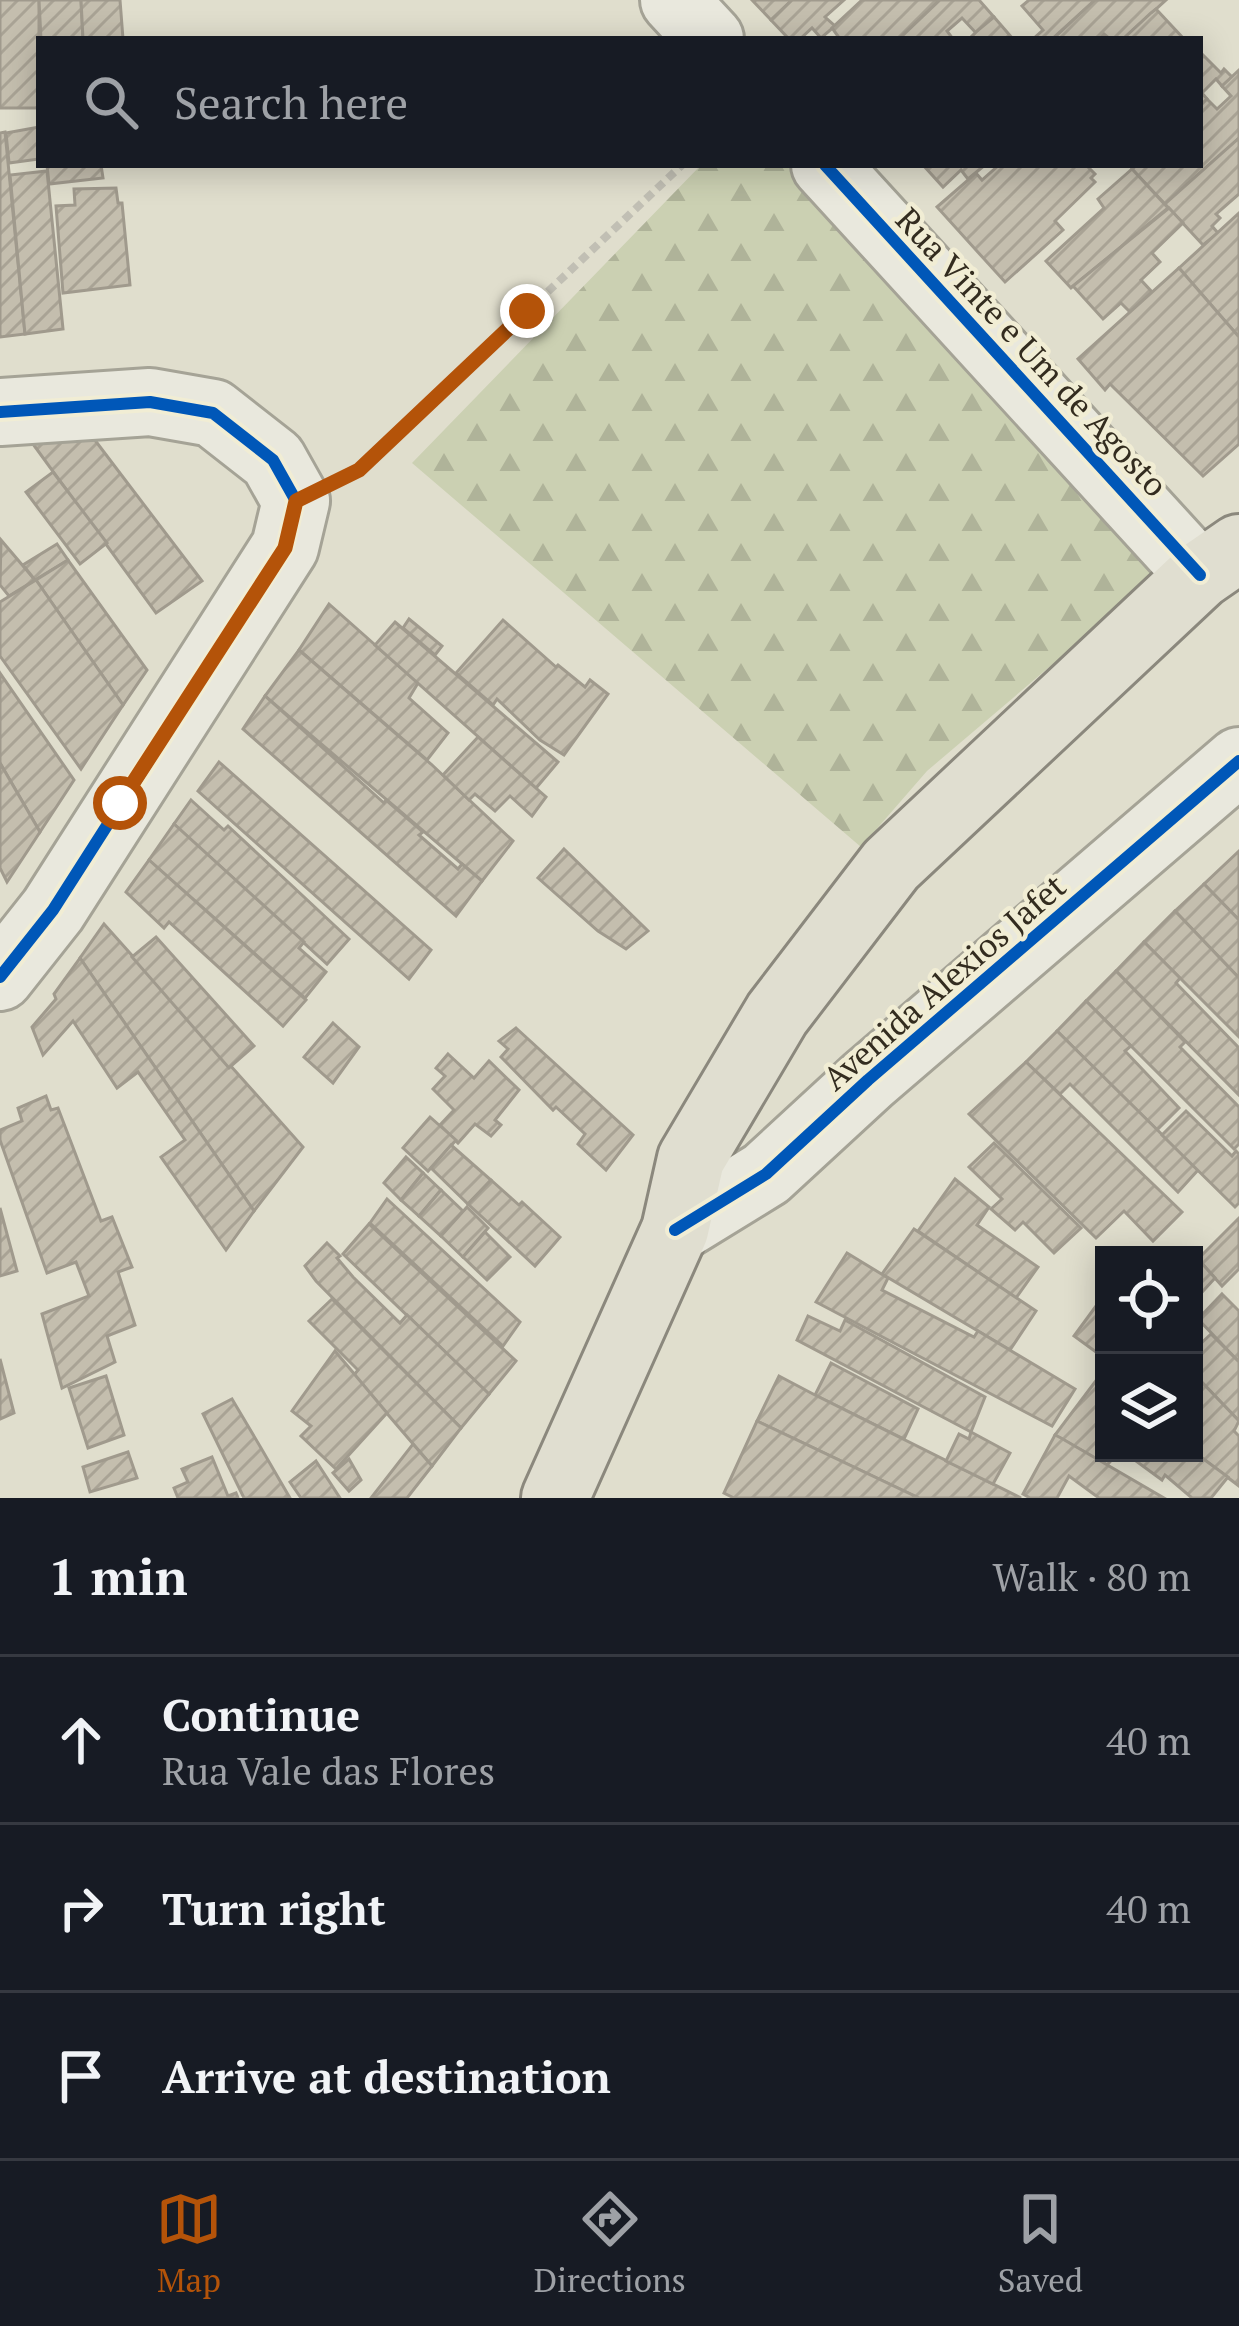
<!DOCTYPE html>
<html lang="en">
<head>
<meta charset="utf-8">
<style>
	body { margin:0; font-family:"PT Serif",serif; background:#242831; color:#f1f3f6 }
	.controls { position:absolute; right:36px; bottom:36px; display:grid; overflow:hidden; border-radius:0px; box-shadow:0 6px 30px #0003 }
	.controls button { width:108px; height:108px; display:grid; place-items:center; padding:0; border:0; border-bottom:3px solid #363941; background:#171b24; color:#f1f3f6; font:60px sans-serif }
	.stop { position:absolute; width:36px; height:36px; margin:-27px; border:9px solid #b45309; border-radius:50%; background:#fff }
	.stop.end { background:#b45309; border-color:#fff; box-shadow:0 3px 12px #0008 }
	.list { margin:0; padding:0; list-style:none }
	h2 { display:flex; justify-content:space-between; align-items:center; height:156px; margin:0; padding:0 48px; font-size:51px }
	h2 small { font-size:39px; font-weight:400; color:#9ea1a6 }
	.list li { display:grid; grid-template-columns:78px 1fr auto; gap:36px; align-items:center; box-sizing:border-box; height:168px; padding:0 48px; border-top:3px solid #363941 }
	.list b { display:block; font-size:45px; white-space:nowrap }
	.list p { margin:0; font-size:39px; white-space:nowrap; color:#9ea1a6 }
	.list em { font-size:39px; font-style:normal; color:#9ea1a6 }
	.icon { flex:none; width:66px; height:66px; fill:none; stroke:currentColor; stroke-width:2; stroke-linecap:round; stroke-linejoin:round }
	.map { position:relative; flex:none; width:1239px; height:1498px; overflow:hidden }
	.search { position:absolute; background:#171b24; box-shadow:0 6px 30px #0003; left:36px; right:36px; top:36px; height:132px; display:flex; align-items:center; gap:30px; box-sizing:border-box; padding:0 42px; border-radius:0px; color:#9ea1a6; font-size:45px }
	.sheet { height:660px; background:#171b24 }
	nav { display:flex; justify-content:space-around; align-items:center; box-sizing:border-box; height:168px; border-top:3px solid #363941; background:#171b24; font-size:33px; color:#9ea1a6 }
	nav a { display:grid; justify-items:center; gap:6px }
	nav .on { color:#b45309 }
	.map>svg:first-child { display:block }
</style>
</head>
<body>
<div class="map">
<svg width="1239" height="1498" viewBox="0 0 1239 1498">
	<defs>
		<pattern id="forest-firs" width="22" height="20" patternUnits="userSpaceOnUse" patternTransform="scale(3)"><rect width="22" height="20" fill="#cbd0b2"/><path d="M5 1l3.5 6h-7zM16 11l3.5 6h-7z" fill="#afb399"/></pattern>
		<pattern id="building-hatch" width="6" height="6" patternUnits="userSpaceOnUse" patternTransform="scale(3)"><rect width="6" height="6" fill="#c4beae"/><path d="M-1 1l2-2M0 6l6-6M5 7l2-2" fill="none" stroke="#a9a395"/></pattern>
	</defs>
	<rect width="100%" height="100%" fill="#e0decd"/>
	<!-- forest -->
	<polygon fill="url(#forest-firs)" points="701,165 802,165 1160,573 927,771 861,847 412,463"/>
	<!-- building -->
	<g fill="url(#building-hatch)" stroke="#a09a8d" stroke-width="3">
		<rect x="0" y="0" width="39" height="108"/>
		<polygon points="39,0 81,0 83,39 41,39"/>
		<polygon points="81,0 120,0 123,39 83,39"/>
		<polygon points="752,0 792,0 771,20"/>
		<polygon points="792,0 844,0 825,17 835,26 821,38 812,28 800,39 789,39 771,20"/>
		<polygon points="862,0 940,0 899,39 840,39 832,28"/>
		<polygon points="940,0 979,0 994,17 976,33 962,18 947,31 953,39 899,39"/>
		<polygon points="1029,0 1095,0 1052,39 1033,39 1043,30 1022,6"/>
		<polygon points="1095,0 1166,0 1123,39 1110,39 1104,34 1099,39 1053,39"/>
		<polygon points="1156,9 1184,39 1123,39 1151,13"/>
		<polygon points="994,17 1013,39 969,39 977,31"/>
		<polygon points="1200,52 1221,73 1224,69 1232,77 1222,86 1216,79 1202,93 1207,99 1200,106"/>
		<polygon points="1239,70 1239,138 1165,204 1132,169 1137,165 1200,165 1200,106 1207,99 1217,109 1231,96 1222,86"/>
		<polygon points="39,127 39,159 9,163 6,133"/>
		<polygon points="5,132 25,334 0,337 0,133"/>
		<polygon points="1239,138 1239,194 1216,214 1220,218 1212,226 1218,233 1203,245 1165,204"/>
		<polygon points="47,165 101,165 103,178 49,184"/>
		<polygon points="923,165 985,165 968,179 961,170 943,187"/>
		<polygon points="999,165 1086,165 1095,174 1091,178 1095,182 1055,221 1063,230 1005,282 937,207 976,173 982,180"/>
		<polygon points="1132,169 1168,208 1071,288 1046,261 1104,208 1098,199"/>
		<polygon points="47,171 63,329 25,334 10,175"/>
		<polygon points="116,188 118,203 122,203 130,285 63,293 56,206 75,205 74,189"/>
		<polygon points="1169,208 1183,223 1152,253 1160,262 1141,280 1152,292 1130,312 1121,303 1103,319 1073,286"/>
		<polygon points="1239,213 1239,337 1179,268"/>
		<polygon points="1179,268 1239,337 1239,444 1203,476 1110,384 1105,390 1078,359"/>
		<polygon points="91,435 202,581 156,613 33,444"/>
		<polygon points="53,472 107,543 80,564 26,492"/>
		<polygon points="1,540 35,580 9,596 0,585"/>
		<polygon points="57,544 68,560 35,580 23,565"/>
		<polygon points="68,560 147,670 123,705 36,580"/>
		<polygon points="36,580 123,705 81,769 0,656 0,602"/>
		<polygon points="329,604 418,683 409,698 448,733 427,760 299,650"/>
		<polygon points="409,619 442,646 435,655 403,628"/>
		<polygon points="503,620 556,667 558,665 585,687 590,680 608,694 564,755 540,740 497,699 493,705 456,673"/>
		<polygon points="395,622 558,762 536,788 375,645"/>
		<polygon points="299,650 431,764 513,841 482,881 265,696"/>
		<polygon points="0,673 74,780 40,832 0,763"/>
		<polygon points="265,696 384,803 386,800 423,832 419,835 458,869 462,864 482,881 456,916 243,729"/>
		<polygon points="478,737 546,797 532,816 510,796 495,811 475,794 469,800 443,775"/>
		<polygon points="219,762 431,950 409,979 198,791"/>
		<polygon points="0,763 40,832 7,882 0,868"/>
		<polygon points="191,800 224,830 228,826 349,939 327,964 174,824"/>
		<polygon points="174,824 304,942 299,948 326,972 305,998 149,860"/>
		<polygon points="564,849 648,931 626,949 598,931 538,878"/>
		<polygon points="1239,851 1239,920 1204,884"/>
		<polygon points="149,860 306,1000 283,1026 169,922 164,928 126,892"/>
		<polygon points="1204,884 1239,920 1239,978 1175,911"/>
		<polygon points="1175,911 1239,978 1239,1037 1144,942"/>
		<polygon points="104,924 303,1147 254,1211 80,958"/>
		<polygon points="156,937 254,1046 229,1068 132,957"/>
		<polygon points="1144,942 1180,978 1176,983 1239,1048 1239,1095 1116,971"/>
		<polygon points="80,958 254,1211 226,1250 161,1157 185,1140 138,1072 117,1088 73,1021 43,1055 32,1027 56,999 54,994"/>
		<polygon points="1116,971 1185,1042 1180,1047 1239,1107 1239,1144 1234,1149 1086,1001"/>
		<polygon points="1086,1001 1131,1046 1125,1051 1179,1108 1157,1130 1057,1031"/>
		<polygon points="333,1023 359,1047 333,1083 304,1057"/>
		<polygon points="516,1028 633,1135 606,1170 578,1144 585,1134 556,1107 553,1110 501,1057 508,1049 499,1041"/>
		<polygon points="1057,1031 1198,1170 1178,1192 1070,1084 1060,1094 1026,1062"/>
		<polygon points="448,1054 474,1078 489,1061 519,1090 495,1120 501,1125 491,1136 475,1124 458,1143 440,1125 454,1110 433,1089 445,1076 436,1068"/>
		<polygon points="1026,1062 1182,1212 1153,1241 1124,1211 1096,1238 969,1114"/>
		<polygon points="46,1096 51,1110 58,1108 101,1221 112,1217 132,1267 118,1272 135,1325 107,1336 115,1362 62,1388 42,1314 89,1296 76,1262 47,1273 0,1140 0,1130 22,1121 18,1108"/>
		<polygon points="1186,1111 1232,1156 1236,1151 1239,1154 1239,1203 1235,1207 1162,1135"/>
		<polygon points="430,1117 456,1140 428,1171 403,1148"/>
		<polygon points="994,1143 1081,1228 1054,1253 1023,1222 1015,1230 991,1209 1002,1199 969,1167"/>
		<polygon points="451,1145 491,1180 468,1204 431,1168"/>
		<polygon points="406,1157 423,1173 401,1200 384,1183"/>
		<polygon points="423,1173 441,1190 419,1216 401,1200"/>
		<polygon points="955,1179 989,1207 977,1225 1038,1267 1016,1298 918,1231"/>
		<polygon points="491,1180 519,1205 522,1202 560,1237 535,1266 468,1204"/>
		<polygon points="441,1190 463,1211 441,1236 419,1216"/>
		<polygon points="387,1199 520,1322 503,1346 370,1223"/>
		<polygon points="467,1207 488,1228 463,1257 441,1236"/>
		<polygon points="0,1208 17,1271 0,1276"/>
		<polygon points="1239,1218 1239,1269 1222,1286 1198,1259"/>
		<polygon points="369,1224 516,1361 489,1394 343,1254"/>
		<polygon points="914,1229 1036,1311 1010,1350 882,1274"/>
		<polygon points="485,1232 510,1257 487,1280 463,1257"/>
		<polygon points="327,1243 340,1256 337,1258 353,1277 400,1323 407,1315 489,1394 461,1428 316,1281 305,1266"/>
		<polygon points="847,1253 888,1278 882,1290 974,1337 978,1331 1075,1389 1052,1426 816,1302"/>
		<polygon points="1198,1259 1215,1278 1194,1301 1194,1263"/>
		<polygon points="1222,1294 1239,1311 1239,1362 1198,1319"/>
		<polygon points="332,1299 461,1428 432,1466 354,1375 358,1370 309,1321"/>
		<polygon points="1099,1302 1104,1306 1103,1357 1074,1336"/>
		<polygon points="808,1316 840,1331 845,1320 985,1397 971,1432 797,1340"/>
		<polygon points="1211,1334 1239,1362 1239,1421 1194,1374 1194,1350"/>
		<polygon points="335,1351 387,1413 336,1469 301,1436 311,1426 292,1411"/>
		<polygon points="0,1359 14,1413 0,1419"/>
		<polygon points="831,1363 918,1409 904,1439 815,1395"/>
		<polygon points="1194,1374 1239,1421 1234,1431 1239,1436 1239,1486 1194,1452"/>
		<polygon points="106,1376 124,1435 88,1448 69,1388"/>
		<polygon points="779,1376 815,1395 1021,1498 919,1498 757,1421"/>
		<polygon points="1098,1378 1104,1383 1104,1453 1118,1453 1107,1465 1055,1435"/>
		<polygon points="232,1399 261,1448 290,1498 244,1498 203,1414"/>
		<polygon points="757,1421 919,1498 734,1498 724,1493"/>
		<polygon points="971,1432 1010,1453 993,1484 946,1461 959,1434 969,1439"/>
		<polygon points="1055,1435 1061,1438 1164,1498 1099,1498 1069,1476 1057,1498 1030,1498 1023,1494"/>
		<polygon points="413,1444 432,1466 407,1498 371,1498"/>
		<polygon points="128,1452 137,1478 90,1492 83,1467"/>
		<polygon points="1194,1452 1228,1477 1211,1498 1192,1498 1165,1475 1162,1480 1125,1453"/>
		<polygon points="212,1457 228,1496 236,1493 238,1498 178,1498 174,1488 188,1482 182,1469"/>
		<polygon points="349,1459 361,1480 349,1491 333,1473"/>
		<polygon points="316,1461 340,1498 301,1498 290,1482"/>
	</g>
	<g fill="none" stroke-linecap="round" stroke-linejoin="round">
		<!-- minor casing -->
		<g stroke="#a5a396" stroke-width="72">
			<g id="minor">
				<polyline points="674,0 710,39"/>
				<polyline points="825,165 1200,575"/>
				<polyline points="0,412 150,402 213,413 273,460 296,501 285,547 53,910 0,977"/>
				<polyline points="675,1230 766,1174 868,1080 1239,761"/>
			</g>
		</g>
		<!-- major casing -->
		<g stroke="#8b887d" stroke-width="72">
			<polyline id="major" points="555,1498 675,1230 691,1159 777,1014 891,865 1200,575 1239,548"/>
		</g>
		<!-- path -->
		<polyline stroke="#c1bfb4" stroke-width="8" stroke-dasharray="9 6" stroke-linecap="butt" points="350,475 359,470 682,165"/>
		<!-- minor -->
		<use href="#minor" stroke="#e9e8dd" stroke-width="66"/>
		<!-- major -->
		<use href="#major" stroke="#e0ded0" stroke-width="66"/>
		<!-- cycleway casing -->
		<g stroke="#f1edd4" stroke-width="20">
			<g id="cycleway">
				<polyline points="825,165 1200,575"/>
				<polyline points="0,412 150,402 213,413 273,460 296,501 285,547 53,910 0,977"/>
				<polyline points="675,1230 766,1174 868,1080 1239,761"/>
			</g>
		</g>
		<!-- cycleway -->
		<use href="#cycleway" stroke="#0057b8" stroke-width="12"/>
	</g>
	<g fill="none" stroke-linecap="round" stroke-linejoin="round">
		<!-- route -->
		<polyline stroke="#b45309" stroke-width="15" points="120,803 285,548 296,501 359,470 527,311"/>
	</g>
	<g text-anchor="middle" stroke-width="9" stroke-linejoin="round" paint-order="stroke">
		<!-- street labels -->
		<g font-size="33" fill="#332c1f" stroke="#f1edd4">
			<text transform="translate(1032 352) rotate(47)" y="12">Rua Vinte e Um de Agosto</text>
			<text transform="translate(944 982) rotate(-41)" y="12">Avenida Alexios Jafet</text>
		</g>
	</g>
</svg>
<div class="controls">
<button><svg class="icon" aria-label="locate" viewBox="0 0 24 24"><circle cx="12" cy="12" r="6"/><path d="M12 2v4M12 18v4M2 12h4M18 12h4"/></svg></button>
<button><svg class="icon" aria-label="layers" viewBox="0 0 24 24"><path d="M12 4l9 5-9 5-9-5zM3 14l9 5 9-5"/></svg></button>
</div>
<div class="stop" style="left:120px;top:803px"></div>
<div class="stop end" style="left:527px;top:311px"></div>
<div class="search"><svg class="icon" aria-label="search" viewBox="0 0 24 24"><circle cx="10" cy="10" r="6"/><path d="M15 15l6 6"/></svg>Search here</div>
</div>
<section class="sheet">
<h2>1 min<small>Walk · 80 m</small></h2>
<ul class="list">
<li><svg class="icon" aria-label="ahead" viewBox="0 0 24 24"><path d="M12 20V5M6 11l6-6 6 6"/></svg><div><b>Continue</b><p>Rua Vale das Flores</p></div><em>40 m</em></li>
<li><svg class="icon" aria-label="right" viewBox="0 0 24 24"><path d="M7 20v-9h11M14 6l5 5-5 5"/></svg><div><b>Turn right</b></div><em>40 m</em></li>
<li><svg class="icon" aria-label="arrive" viewBox="0 0 24 24"><path d="M6 21V4h12l-3 4 3 4H6"/></svg><div><b>Arrive at destination</b></div></li>
</ul>
</section>
<nav>
<a class="on"><svg class="icon" aria-label="map" viewBox="0 0 24 24"><path d="M3 6l6-2 6 2 6-2v14l-6 2-6-2-6 2zM9 4v14M15 6v14"/></svg>Map</a>
<a><svg class="icon" aria-label="directions" viewBox="0 0 24 24"><path d="M12 3l9 9-9 9-9-9zM9 14v-3h6M13 9l2 2-2 2"/></svg>Directions</a>
<a><svg class="icon" aria-label="saved" viewBox="0 0 24 24"><path d="M7 4h10v16l-5-4-5 4z"/></svg>Saved</a>
</nav>
</body>
</html>
